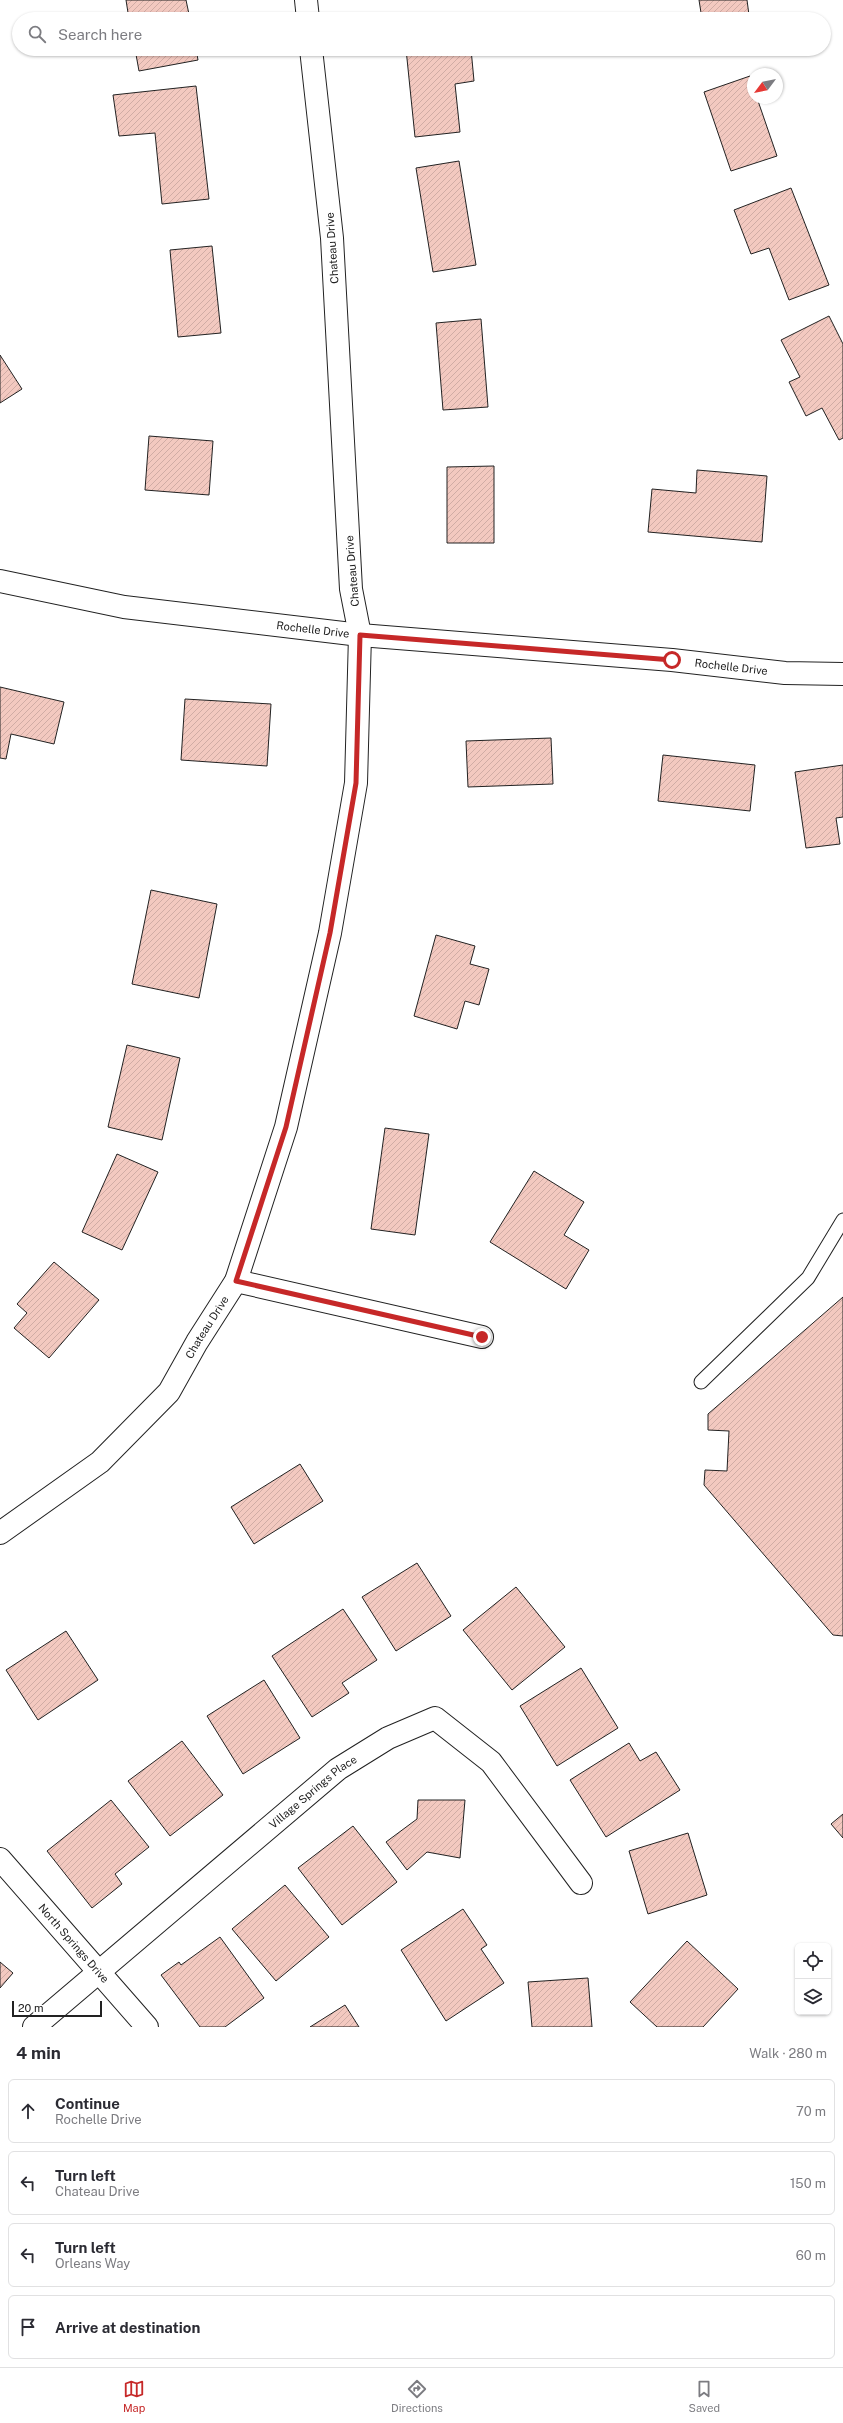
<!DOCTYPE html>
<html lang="en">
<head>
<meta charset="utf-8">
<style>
	body { margin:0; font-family:"Public Sans",sans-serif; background:#f2f2f3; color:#2b2b33 }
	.controls { position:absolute; right:12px; bottom:12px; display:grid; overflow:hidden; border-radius:6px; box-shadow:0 1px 3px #0004 }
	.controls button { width:36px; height:36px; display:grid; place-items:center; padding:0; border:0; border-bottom:1px solid #e1e1e2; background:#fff; color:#2b2b33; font:20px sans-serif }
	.compass { position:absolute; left:747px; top:68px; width:36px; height:36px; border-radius:50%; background:#fff; box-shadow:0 1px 3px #0004; rotate:238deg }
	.scale { position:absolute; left:12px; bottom:10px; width:90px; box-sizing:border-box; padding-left:4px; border:2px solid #222; border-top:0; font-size:11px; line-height:14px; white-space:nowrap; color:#222; -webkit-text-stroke:3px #fff; paint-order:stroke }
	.stop { position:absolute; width:12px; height:12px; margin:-9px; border:3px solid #c62828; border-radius:50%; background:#fff }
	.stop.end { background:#c62828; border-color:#fff; box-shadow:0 1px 4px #0008 }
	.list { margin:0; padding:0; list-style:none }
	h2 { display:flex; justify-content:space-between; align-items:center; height:52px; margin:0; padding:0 16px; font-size:17px }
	h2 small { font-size:13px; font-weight:400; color:#7c7c81 }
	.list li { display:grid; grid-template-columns:26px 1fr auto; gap:12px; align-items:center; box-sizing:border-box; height:64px; margin:0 8px 8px; padding:0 8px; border:1px solid #e1e1e2; border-radius:6px }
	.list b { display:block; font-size:15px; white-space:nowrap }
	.list p { margin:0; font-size:13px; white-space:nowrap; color:#7c7c81 }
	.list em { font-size:13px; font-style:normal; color:#7c7c81 }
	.icon { flex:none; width:22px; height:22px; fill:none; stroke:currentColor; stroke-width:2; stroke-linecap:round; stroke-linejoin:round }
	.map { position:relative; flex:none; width:843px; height:2027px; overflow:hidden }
	.search { position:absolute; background:#fff; box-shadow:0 1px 3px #0004; left:12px; right:12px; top:12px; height:44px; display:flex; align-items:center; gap:10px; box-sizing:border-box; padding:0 14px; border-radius:22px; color:#7c7c81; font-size:15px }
	.sheet { height:340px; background:#fff }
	nav { display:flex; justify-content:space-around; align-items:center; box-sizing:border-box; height:56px; border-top:1px solid #e1e1e2; background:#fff; font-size:11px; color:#7c7c81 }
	nav a { display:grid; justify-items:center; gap:2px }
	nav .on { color:#c62828 }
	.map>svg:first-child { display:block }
</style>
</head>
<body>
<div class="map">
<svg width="843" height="2027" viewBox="0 0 843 2027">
	<defs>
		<pattern id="building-hatch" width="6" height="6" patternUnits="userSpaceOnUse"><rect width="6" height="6" fill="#f3c9c0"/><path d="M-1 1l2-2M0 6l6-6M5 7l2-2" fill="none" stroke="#d0aca5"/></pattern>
	</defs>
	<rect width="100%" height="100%" fill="#fff"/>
	<!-- building -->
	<g fill="url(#building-hatch)" stroke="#222">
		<polygon points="126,0 186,0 190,19 129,19"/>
		<polygon points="699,0 747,0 749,15 725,19 702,19"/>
		<polygon points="135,49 196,49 198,60 139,71"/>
		<polygon points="406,49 471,49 474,81 455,84 460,132 415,137"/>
		<polygon points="750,76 753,86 753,98 757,98 777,156 731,171 704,92"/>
		<polygon points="196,86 209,199 162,204 155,133 119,136 113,95"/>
		<polygon points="459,161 476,265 433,272 416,168"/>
		<polygon points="791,188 829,285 789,300 769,248 751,254 734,210"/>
		<polygon points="212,246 221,333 178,337 170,250"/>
		<polygon points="829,316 843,344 843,438 839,440 822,408 806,416 789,382 800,377 781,340"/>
		<polygon points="481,319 488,407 443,410 436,323"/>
		<polygon points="0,355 22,389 0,403"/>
		<polygon points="149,436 213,441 209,495 145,490"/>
		<polygon points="494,466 494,543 447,543 447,467"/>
		<polygon points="697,470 767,476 762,542 648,532 652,489 696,493"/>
		<polygon points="0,687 64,702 54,744 11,734 6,759 0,758"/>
		<polygon points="185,699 271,704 267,766 181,760"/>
		<polygon points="551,738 553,784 468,787 466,741"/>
		<polygon points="663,755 755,765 750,811 658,801"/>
		<polygon points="843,765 843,817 836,818 840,844 806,848 795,772"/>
		<polygon points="151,890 217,904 199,998 132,984"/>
		<polygon points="436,935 475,946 470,964 489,969 479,1005 465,1001 457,1029 414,1016"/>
		<polygon points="127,1045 180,1058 162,1140 108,1127"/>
		<polygon points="385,1128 429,1134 415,1235 371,1229"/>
		<polygon points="117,1154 158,1172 122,1250 82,1232"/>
		<polygon points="534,1171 584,1202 564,1235 589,1250 566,1289 490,1242"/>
		<polygon points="54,1262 99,1300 49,1358 14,1328 27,1313 17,1304"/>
		<polygon points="843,1297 843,1636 833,1635 704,1485 705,1470 727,1471 729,1431 708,1430 708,1414"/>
		<polygon points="300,1464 323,1501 254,1544 231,1507"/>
		<polygon points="417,1563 451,1616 396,1651 362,1597"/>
		<polygon points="516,1587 565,1647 512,1690 463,1630"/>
		<polygon points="343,1609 377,1660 342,1683 349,1693 312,1717 272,1656"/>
		<polygon points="66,1631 98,1680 38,1720 6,1670"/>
		<polygon points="581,1668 618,1728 557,1766 520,1706"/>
		<polygon points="264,1680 300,1738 243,1774 207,1716"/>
		<polygon points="182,1741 223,1795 170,1836 128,1781"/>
		<polygon points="629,1743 640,1761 656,1752 680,1790 606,1837 570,1780"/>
		<polygon points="111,1800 149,1847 115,1874 122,1884 92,1908 47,1851"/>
		<polygon points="418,1800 465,1800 460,1858 427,1852 407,1870 386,1842 417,1819"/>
		<polygon points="843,1814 843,1838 831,1824"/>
		<polygon points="353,1826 397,1882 342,1925 298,1868"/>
		<polygon points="688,1833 707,1895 648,1914 629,1851"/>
		<polygon points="285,1885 329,1937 276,1981 232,1929"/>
		<polygon points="463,1909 487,1945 481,1949 504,1983 446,2021 401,1950"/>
		<polygon points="220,1937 264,1998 225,2027 200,2027 161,1975 179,1962 181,1965"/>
		<polygon points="687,1941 738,1989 703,2027 657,2027 630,2002"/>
		<polygon points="0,1962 13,1973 0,1988"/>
		<polygon points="588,1978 592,2027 532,2027 528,1982"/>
		<polygon points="345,2005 359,2027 310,2027"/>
	</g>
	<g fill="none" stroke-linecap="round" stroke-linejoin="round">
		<!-- lane casing -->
		<g stroke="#222" stroke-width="15">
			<polyline id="lane" points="701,1382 808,1278 843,1220"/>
		</g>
		<!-- street casing -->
		<g stroke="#222" stroke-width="24">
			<g id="street">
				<polyline points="306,0 308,19"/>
				<path id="s1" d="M0 581 124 607 360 635 672 660 785 673 843 674"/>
				<polyline points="236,1281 482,1337"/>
				<path id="s2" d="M0 1533 100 1462 169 1392 197 1342 236 1281 286 1127 330 933 356 783 360 635 351 589 332 238 311 49"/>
				<path id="s3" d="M0 1859 147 2027"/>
				<path id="s4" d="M34 2027 338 1769 388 1738 435 1718 491 1762 581 1883"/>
			</g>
		</g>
		<!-- lane -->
		<use href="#lane" stroke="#fff" stroke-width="13"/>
		<!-- street -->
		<use href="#street" stroke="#fff" stroke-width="22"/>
	</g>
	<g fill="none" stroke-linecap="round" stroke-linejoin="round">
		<!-- route -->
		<polyline stroke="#c62828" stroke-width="5" points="482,1337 236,1281 286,1127 330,933 356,783 360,635 672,660"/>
	</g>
	<g text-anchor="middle" stroke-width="3" stroke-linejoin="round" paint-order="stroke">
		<!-- street labels -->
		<g font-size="11" fill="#222" stroke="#fff">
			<text transform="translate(332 248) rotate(-94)" y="4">Chateau Drive</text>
			<text transform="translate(352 571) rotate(-95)" y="4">Chateau Drive</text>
			<text dy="4" stroke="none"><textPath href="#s1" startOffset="317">Rochelle Drive</textPath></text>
			<text dy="4" stroke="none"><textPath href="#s1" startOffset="737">Rochelle Drive</textPath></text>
			<text dy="4" stroke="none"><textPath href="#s2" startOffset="296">Chateau Drive</textPath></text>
			<text dy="4" stroke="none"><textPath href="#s4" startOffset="365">Village Springs Place</textPath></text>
			<text dy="4" stroke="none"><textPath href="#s3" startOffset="112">North Springs Drive</textPath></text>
		</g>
	</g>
</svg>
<div class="controls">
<button><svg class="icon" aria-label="locate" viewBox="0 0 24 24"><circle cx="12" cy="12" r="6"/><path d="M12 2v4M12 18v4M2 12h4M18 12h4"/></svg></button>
<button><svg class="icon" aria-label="layers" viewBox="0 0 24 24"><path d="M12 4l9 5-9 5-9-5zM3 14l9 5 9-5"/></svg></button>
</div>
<svg class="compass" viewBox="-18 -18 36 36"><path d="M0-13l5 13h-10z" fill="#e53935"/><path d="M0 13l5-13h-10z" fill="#7c7c81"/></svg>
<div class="scale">20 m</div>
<div class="stop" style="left:672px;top:660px"></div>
<div class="stop end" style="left:482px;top:1337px"></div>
<div class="search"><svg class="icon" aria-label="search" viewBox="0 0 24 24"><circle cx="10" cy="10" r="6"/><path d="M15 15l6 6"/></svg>Search here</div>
</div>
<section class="sheet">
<h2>4 min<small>Walk · 280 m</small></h2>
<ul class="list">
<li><svg class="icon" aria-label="ahead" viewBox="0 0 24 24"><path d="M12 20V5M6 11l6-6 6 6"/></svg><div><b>Continue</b><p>Rochelle Drive</p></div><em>70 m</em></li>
<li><svg class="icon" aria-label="left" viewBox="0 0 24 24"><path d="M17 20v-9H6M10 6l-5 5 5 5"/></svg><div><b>Turn left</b><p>Chateau Drive</p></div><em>150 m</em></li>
<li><svg class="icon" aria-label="left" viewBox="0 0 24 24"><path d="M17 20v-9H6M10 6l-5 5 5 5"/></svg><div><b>Turn left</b><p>Orleans Way</p></div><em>60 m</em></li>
<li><svg class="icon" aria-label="arrive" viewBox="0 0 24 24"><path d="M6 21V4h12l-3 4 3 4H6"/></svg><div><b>Arrive at destination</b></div></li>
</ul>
</section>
<nav>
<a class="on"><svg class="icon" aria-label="map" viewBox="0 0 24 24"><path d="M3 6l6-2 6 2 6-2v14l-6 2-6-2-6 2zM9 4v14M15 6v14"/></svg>Map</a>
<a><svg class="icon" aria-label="directions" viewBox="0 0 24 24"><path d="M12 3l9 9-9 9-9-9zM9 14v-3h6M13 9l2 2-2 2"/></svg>Directions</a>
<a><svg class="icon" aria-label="saved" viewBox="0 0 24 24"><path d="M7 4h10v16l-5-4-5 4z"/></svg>Saved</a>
</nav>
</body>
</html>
